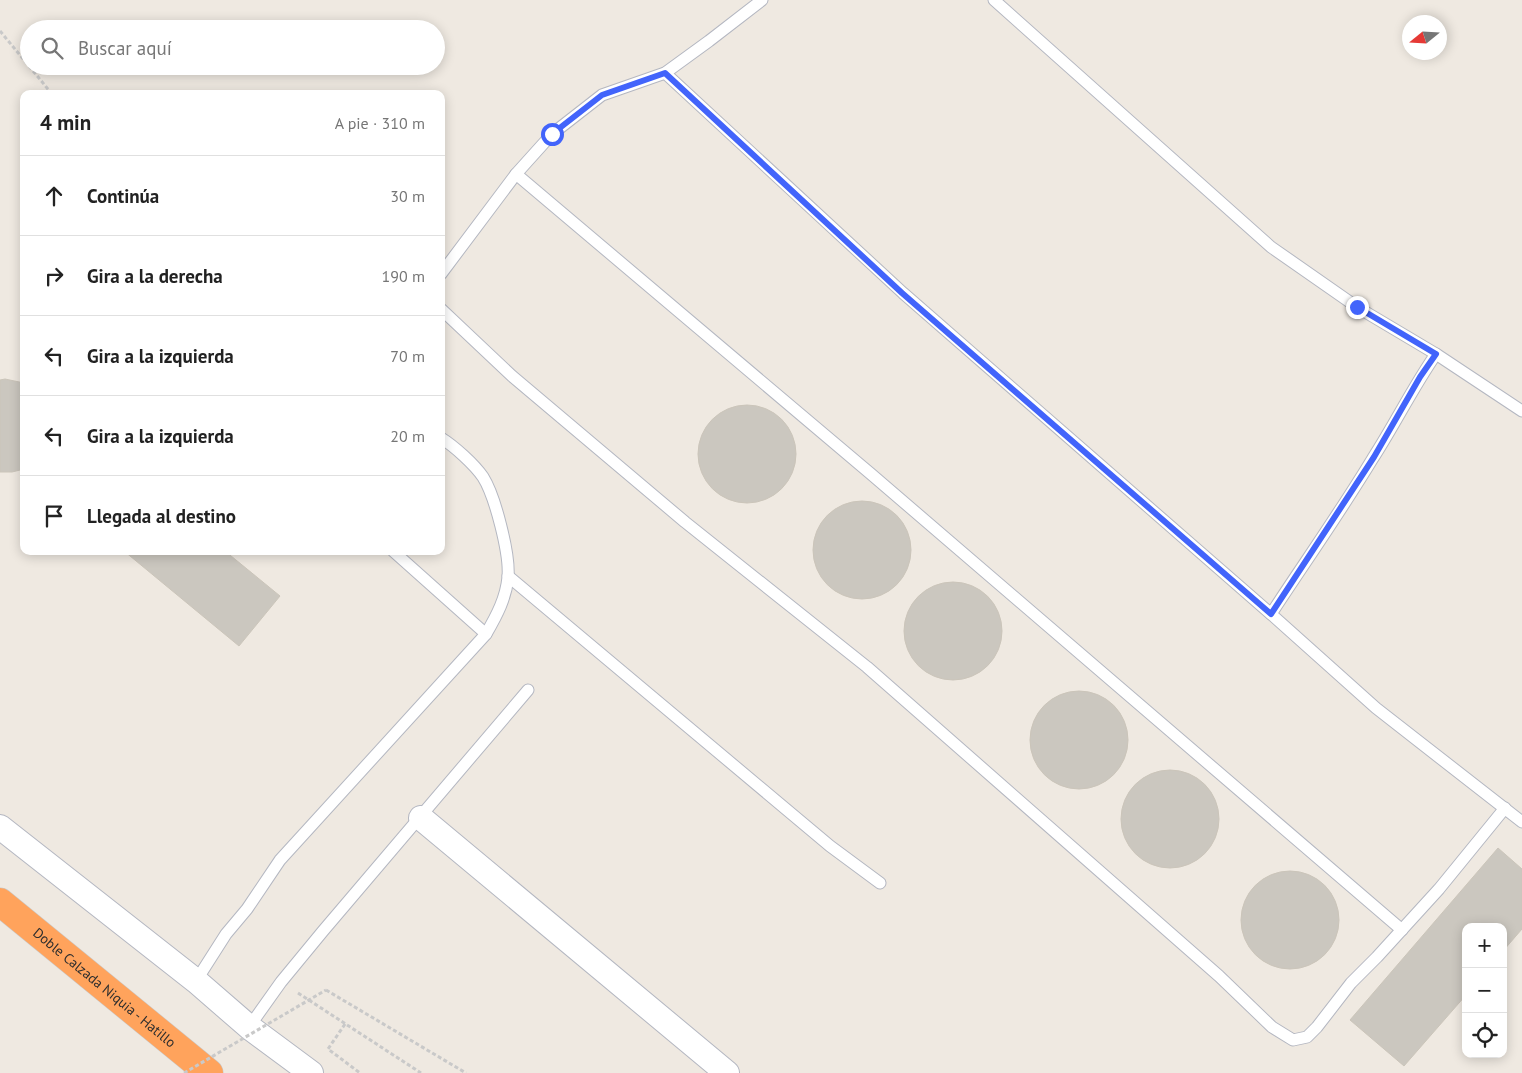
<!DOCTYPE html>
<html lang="es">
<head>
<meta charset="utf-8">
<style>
	body { margin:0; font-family:"PT Sans",sans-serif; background:#f6f6f6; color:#222 }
	.controls { position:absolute; right:15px; bottom:15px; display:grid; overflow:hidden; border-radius:10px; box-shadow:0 2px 12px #0003 }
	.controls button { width:45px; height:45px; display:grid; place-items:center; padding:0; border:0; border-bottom:1px solid #e0e0e0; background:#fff; color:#222; font:25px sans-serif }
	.compass { position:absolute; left:1402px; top:15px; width:45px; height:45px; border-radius:50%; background:#fff; box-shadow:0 2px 12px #0003; rotate:252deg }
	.stop { position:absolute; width:15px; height:15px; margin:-11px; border:4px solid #4264fb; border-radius:50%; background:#fff }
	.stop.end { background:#4264fb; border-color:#fff; box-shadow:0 1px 5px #0008 }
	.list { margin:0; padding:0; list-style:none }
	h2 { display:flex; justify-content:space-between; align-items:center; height:65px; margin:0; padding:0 20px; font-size:21px }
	h2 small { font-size:16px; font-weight:400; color:#767676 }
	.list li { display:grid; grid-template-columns:32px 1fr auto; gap:15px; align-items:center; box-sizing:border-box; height:80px; padding:0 20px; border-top:1px solid #e0e0e0 }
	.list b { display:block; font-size:19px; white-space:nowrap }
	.list em { font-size:16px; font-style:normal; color:#767676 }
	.icon { flex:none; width:28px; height:28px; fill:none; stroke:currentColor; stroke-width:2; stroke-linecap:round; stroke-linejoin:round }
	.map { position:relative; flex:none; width:1522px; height:1073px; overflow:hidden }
	.search { position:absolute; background:#fff; box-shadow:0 2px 12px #0003; left:20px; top:20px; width:425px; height:55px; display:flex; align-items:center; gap:12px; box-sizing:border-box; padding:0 18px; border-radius:28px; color:#767676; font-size:19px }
	.panel { position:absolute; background:#fff; box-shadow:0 2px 12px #0003; left:20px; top:90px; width:425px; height:465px; border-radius:10px }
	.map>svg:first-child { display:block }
</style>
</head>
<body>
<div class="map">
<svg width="1522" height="1073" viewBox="0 0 1522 1073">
	<rect width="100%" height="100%" fill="#efe9e1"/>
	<!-- building -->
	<g fill="#cbc7bf" stroke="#cbc5ba">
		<polygon points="5,379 24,383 24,469 12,472 0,472 0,380"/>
		<circle cx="747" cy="454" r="49"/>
		<circle cx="862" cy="550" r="49"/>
		<polygon points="124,551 225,551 280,596 239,646"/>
		<circle cx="953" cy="631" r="49"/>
		<circle cx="1079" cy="740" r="49"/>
		<circle cx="1170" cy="819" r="49"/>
		<polygon points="1498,848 1522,869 1522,929 1503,951 1503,927 1466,927 1466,995 1404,1066 1350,1020"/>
		<circle cx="1290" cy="920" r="49"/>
	</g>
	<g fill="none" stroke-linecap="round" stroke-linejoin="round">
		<!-- lane casing -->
		<g stroke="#b4b7c1" stroke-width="13">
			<g id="lane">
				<polyline points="994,0 1271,247 1357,307 1436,354 1522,411"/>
				<polyline points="665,73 903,293 1271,614"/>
				<polyline points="516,174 871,474 1402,930"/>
				<polyline points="441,274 516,174 552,134 602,95 665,73 709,41 762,0"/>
				<polyline points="441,309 512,376 685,522 867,667 1219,976 1272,1027 1293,1040 1307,1037 1317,1027 1351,983 1377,957 1439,889 1505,808"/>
				<path d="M1436 354C1413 387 1395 424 1373 458 1341 511 1305 562 1271 614L1376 708 1522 822"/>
				<polyline points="393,551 486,634"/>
				<polyline points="508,576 830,846 880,883"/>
				<path d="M196 981 226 934 247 909 280 860 486 634C497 615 506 598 508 577 510 554 495 496 483 477 474 464 454 446 441 438"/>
				<polyline points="249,1027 281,982 323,931 528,690"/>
			</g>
		</g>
		<!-- street casing -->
		<g stroke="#b4b7c1" stroke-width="26">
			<g id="street">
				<polyline points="421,818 727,1073"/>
				<polyline points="0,827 196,981 249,1027 311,1073"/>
			</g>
		</g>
		<!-- highway casing -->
		<g stroke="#c9c9c9" stroke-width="29">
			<g id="highway">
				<path id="s1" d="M0 902 209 1073"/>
			</g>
		</g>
		<!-- path -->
		<g stroke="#c9c9c9" stroke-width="3" stroke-dasharray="4 2.5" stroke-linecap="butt">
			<polyline points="0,31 29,66"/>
			<polyline points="29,66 52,94"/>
			<polyline points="326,990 466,1073"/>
			<polyline points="298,993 421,1073"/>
			<polyline points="345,1024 328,1049 360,1073"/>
		</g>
		<!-- lane -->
		<use href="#lane" stroke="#fff" stroke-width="11"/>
		<!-- street -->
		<use href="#street" stroke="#fff" stroke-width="24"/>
		<!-- highway -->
		<use href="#highway" stroke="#ffa35c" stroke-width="28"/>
		<!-- path-bridge -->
		<polyline stroke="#c9c9c9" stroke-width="3" stroke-dasharray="4 2.5" stroke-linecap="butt" points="184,1073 326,990"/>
	</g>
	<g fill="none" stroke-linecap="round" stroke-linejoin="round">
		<!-- route -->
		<polyline stroke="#4264fb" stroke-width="6" points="552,134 602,95 665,73 902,293 1271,614 1374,457 1420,377 1436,354 1357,307"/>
	</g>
	<g text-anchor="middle" stroke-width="4" stroke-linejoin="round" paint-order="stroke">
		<!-- street labels -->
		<g font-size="14" fill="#2e2e2e" stroke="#fff">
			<text dy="5" stroke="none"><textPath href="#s1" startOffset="135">Doble Calzada Niquia - Hatillo</textPath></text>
		</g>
	</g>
</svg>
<div class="controls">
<button>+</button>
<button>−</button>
<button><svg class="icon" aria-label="locate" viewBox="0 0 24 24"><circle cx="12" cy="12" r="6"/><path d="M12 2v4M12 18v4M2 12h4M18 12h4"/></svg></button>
</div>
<svg class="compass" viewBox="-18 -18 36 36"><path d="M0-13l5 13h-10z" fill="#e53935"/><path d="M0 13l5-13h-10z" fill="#767676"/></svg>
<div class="stop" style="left:552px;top:134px"></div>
<div class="stop end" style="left:1357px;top:307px"></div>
<div class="search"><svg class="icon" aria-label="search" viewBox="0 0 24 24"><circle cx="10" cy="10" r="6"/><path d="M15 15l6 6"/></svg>Buscar aquí</div>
<section class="panel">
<h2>4 min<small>A pie · 310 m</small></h2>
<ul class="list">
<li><svg class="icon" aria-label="ahead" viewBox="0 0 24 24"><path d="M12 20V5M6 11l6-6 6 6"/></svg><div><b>Continúa</b></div><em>30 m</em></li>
<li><svg class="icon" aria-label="right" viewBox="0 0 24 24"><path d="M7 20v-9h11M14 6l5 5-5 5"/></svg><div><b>Gira a la derecha</b></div><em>190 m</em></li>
<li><svg class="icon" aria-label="left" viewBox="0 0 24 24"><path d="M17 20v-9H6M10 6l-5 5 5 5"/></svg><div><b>Gira a la izquierda</b></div><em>70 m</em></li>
<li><svg class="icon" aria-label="left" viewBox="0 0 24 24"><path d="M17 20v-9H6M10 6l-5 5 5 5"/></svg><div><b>Gira a la izquierda</b></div><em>20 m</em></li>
<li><svg class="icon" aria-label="arrive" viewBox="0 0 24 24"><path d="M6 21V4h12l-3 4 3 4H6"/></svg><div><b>Llegada al destino</b></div></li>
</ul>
</section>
</div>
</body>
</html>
